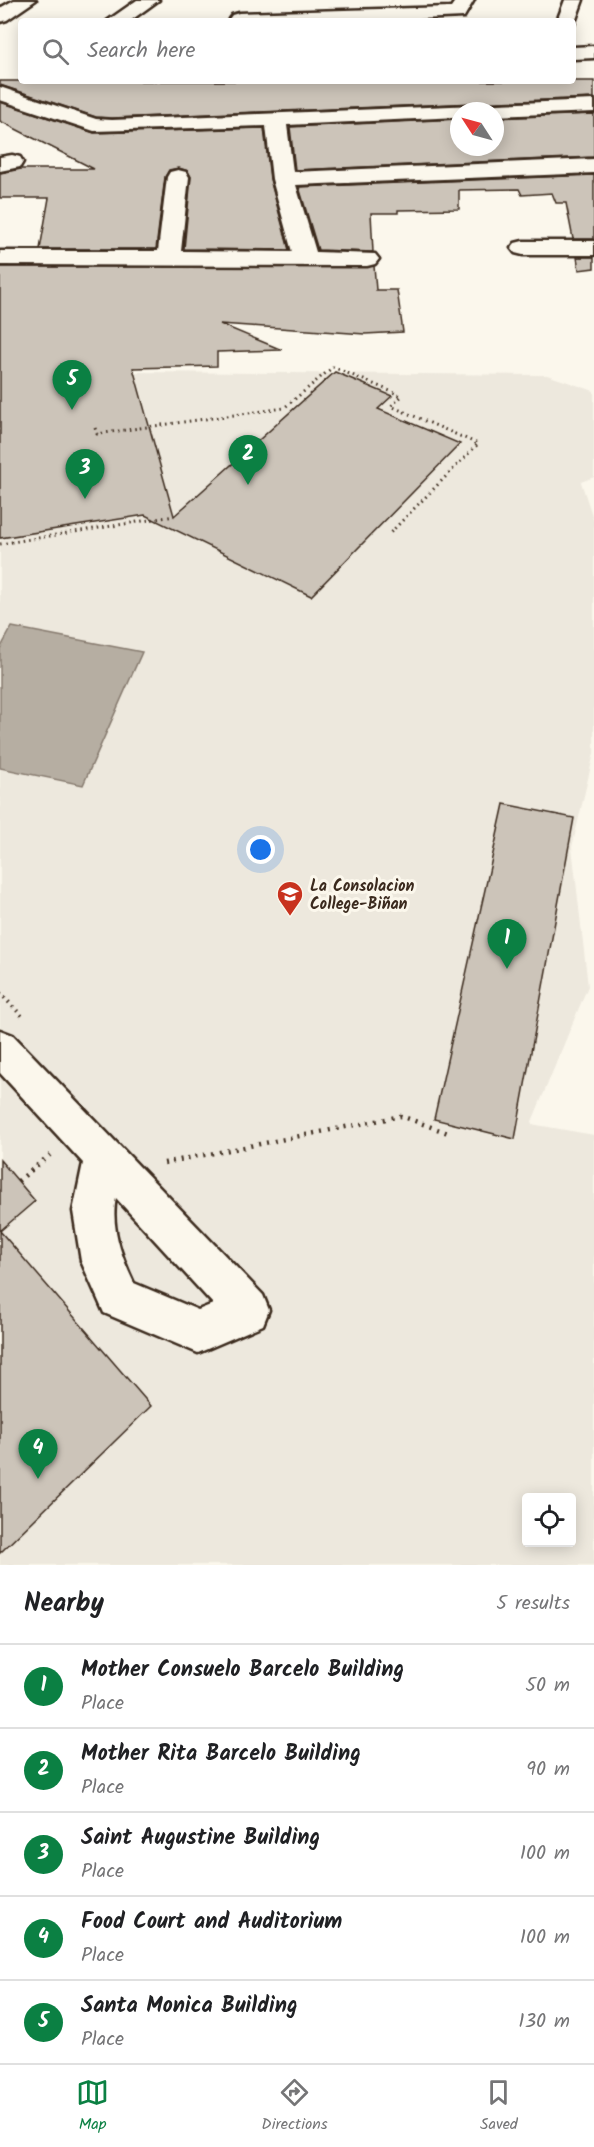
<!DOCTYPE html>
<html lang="en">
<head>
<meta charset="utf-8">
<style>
	body { margin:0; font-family:Kalam,sans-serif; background:#f6f6f6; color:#202124 }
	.controls { position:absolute; right:18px; bottom:18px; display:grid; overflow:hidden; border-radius:6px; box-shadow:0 3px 15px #0003 }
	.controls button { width:54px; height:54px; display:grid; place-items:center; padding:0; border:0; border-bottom:2px solid #e0e0e0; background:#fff; color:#202124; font:30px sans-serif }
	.compass { position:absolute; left:450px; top:102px; width:54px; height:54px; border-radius:50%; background:#fff; box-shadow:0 3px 15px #0003; rotate:306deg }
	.you { position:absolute; left:261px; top:850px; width:21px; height:21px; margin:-15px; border:4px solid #fff; border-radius:50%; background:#1a73e8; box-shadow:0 0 0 9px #1a73e833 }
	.badge { display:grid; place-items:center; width:39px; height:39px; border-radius:50%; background:#0b8043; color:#fff; font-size:20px; font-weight:700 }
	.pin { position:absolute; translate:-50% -50px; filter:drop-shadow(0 2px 3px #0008) }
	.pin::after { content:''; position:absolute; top:32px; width:21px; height:18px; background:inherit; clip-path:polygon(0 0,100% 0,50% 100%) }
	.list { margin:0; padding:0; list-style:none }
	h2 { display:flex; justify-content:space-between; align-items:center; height:78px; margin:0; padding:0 24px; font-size:26px }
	h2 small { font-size:20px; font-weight:400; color:#757577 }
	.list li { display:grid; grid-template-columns:39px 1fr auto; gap:18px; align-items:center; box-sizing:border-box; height:84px; padding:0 24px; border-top:2px solid #e0e0e0 }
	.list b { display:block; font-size:22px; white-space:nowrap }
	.list p { margin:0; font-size:20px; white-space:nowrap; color:#757577 }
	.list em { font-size:20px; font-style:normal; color:#757577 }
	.icon { flex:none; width:33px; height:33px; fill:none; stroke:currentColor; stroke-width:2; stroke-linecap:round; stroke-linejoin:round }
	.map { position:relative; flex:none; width:594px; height:1565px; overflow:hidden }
	.search { position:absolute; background:#fff; box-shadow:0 3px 15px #0003; left:18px; right:18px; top:18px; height:66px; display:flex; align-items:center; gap:15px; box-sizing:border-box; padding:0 21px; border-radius:6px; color:#757577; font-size:22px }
	.sheet { height:498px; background:#fff }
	nav { display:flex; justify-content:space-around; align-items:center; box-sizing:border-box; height:84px; border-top:2px solid #e0e0e0; background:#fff; font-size:16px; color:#757577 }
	nav a { display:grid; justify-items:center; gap:3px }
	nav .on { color:#0b8043 }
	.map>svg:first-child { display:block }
</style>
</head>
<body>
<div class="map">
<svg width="594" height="1565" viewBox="0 0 594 1565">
	<rect width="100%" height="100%" fill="#fbf7ec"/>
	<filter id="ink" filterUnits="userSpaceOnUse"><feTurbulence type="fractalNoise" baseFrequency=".0167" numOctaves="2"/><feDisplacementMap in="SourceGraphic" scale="12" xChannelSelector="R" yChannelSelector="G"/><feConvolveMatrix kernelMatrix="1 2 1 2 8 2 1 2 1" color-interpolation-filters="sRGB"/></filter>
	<g filter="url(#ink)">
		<!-- built -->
		<path fill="#ede8dd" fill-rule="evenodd" d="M0 371 547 375 594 391V477L581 482 594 521V753L572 847 588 986 531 1124 594 1135V1565H0ZM526 1498H572V1542H526Z"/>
		<!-- water -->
		<polygon fill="#b6aea2" stroke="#85796d" stroke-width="1.5" points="12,627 142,652 83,785 0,768 0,649"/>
		<!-- building -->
		<g fill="#ccc4b9" stroke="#3b2a1e" stroke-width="1.5">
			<polygon points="0,81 594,81 594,98 112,118 96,117 0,85"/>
			<polygon points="0,102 94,133 264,128 270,179 289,250 184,249 191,177 188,171 179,168 169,170 165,177 156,249 40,249 49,198 0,198 0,173 21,169 94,169 0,121"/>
			<polygon points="594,114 594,157 295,170 290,127 459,119 459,147 495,147 495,118"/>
			<polygon points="594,175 594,239 573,239 566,203 556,203 552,193 522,195 519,189 459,190 459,209 398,210 398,213 371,213 373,252 318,250 299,187"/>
			<polygon points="577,257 594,257 594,268 579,270"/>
			<polygon points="374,266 376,290 397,290 403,332 365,334 220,324 282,350 217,352 217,366 133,368 174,516 335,372 392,396 378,409 460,444 311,596 145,515 0,538 0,267"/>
			<polygon points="504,804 574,818 515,1139 434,1119"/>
			<polygon points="0,1160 35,1201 0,1231 151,1406 0,1553"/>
		</g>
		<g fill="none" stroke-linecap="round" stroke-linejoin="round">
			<!-- minor casing -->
			<g stroke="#3b2a1e" stroke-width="5">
				<g id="minor">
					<polygon points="14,0 36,0 7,20 0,22 0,8"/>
					<polygon points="137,0 159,0 130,21 107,21"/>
					<polygon points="456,0 474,0 464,17 374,21 231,21 229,19 232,15 239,13 451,7"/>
					<polygon points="565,0 583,0 574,25 573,21 557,21"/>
					<polygon points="594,46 594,58 573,59 573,47"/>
					<polygon points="0,87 96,119 112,120 594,100 594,112 495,116 495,111 459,111 459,117 287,125 293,172 594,159 594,173 296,185 316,252 375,254 379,259 375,264 367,266 0,265 0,251 158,251 167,177 170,172 178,170 186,172 189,177 181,251 292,252 272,179 266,126 94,131 0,100"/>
					<polygon points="12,155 20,157 23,162 20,167 0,171 0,157"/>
					<polygon points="523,241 594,241 594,255 523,255 515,253 511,248 515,243"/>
					<path d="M0 1030 13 1035 263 1295 269 1310 263 1325 198 1353 104 1313 81 1261 73 1211 83 1163 0 1073ZM116 1198 213 1304 198 1310 134 1283C122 1258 110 1227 116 1198Z"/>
				</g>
			</g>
			<!-- path-far2 -->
			<g stroke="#3b2a1e" stroke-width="3" stroke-dasharray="1.5 4" stroke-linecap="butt">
				<polyline points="95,428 97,434 284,408 333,367 402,396 391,406 478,444 390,533"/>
				<polyline points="0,544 174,516"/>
			</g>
			<!-- path-far1 -->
			<polyline stroke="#3b2a1e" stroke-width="4" stroke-dasharray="1.5 4.5" stroke-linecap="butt" points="0,993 22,1016"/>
			<!-- path -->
			<g stroke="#3b2a1e" stroke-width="4.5" stroke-dasharray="2 6" stroke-linecap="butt">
				<polyline points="164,1163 401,1116 448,1133"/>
				<polyline points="18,1181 50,1155"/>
			</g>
			<!-- minor -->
			<use href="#minor" fill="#fbf7ec" fill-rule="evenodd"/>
		</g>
	</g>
	<!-- icons -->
	<defs>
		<g id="university-pin" transform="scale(1.35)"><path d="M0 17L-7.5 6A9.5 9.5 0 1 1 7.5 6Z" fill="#c8321e" stroke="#fbf7ec"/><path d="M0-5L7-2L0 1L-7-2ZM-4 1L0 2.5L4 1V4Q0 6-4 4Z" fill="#fff"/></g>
	</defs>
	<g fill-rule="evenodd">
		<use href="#university-pin" x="290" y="894"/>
	</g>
	<g text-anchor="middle" stroke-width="6" stroke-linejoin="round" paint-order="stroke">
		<!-- poi labels -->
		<g font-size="16" font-weight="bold" fill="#3b2a1e" stroke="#fbf7ec" text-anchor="start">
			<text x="310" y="891">La Consolacion<tspan x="310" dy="18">College-Biñan</tspan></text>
		</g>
	</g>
</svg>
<div class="controls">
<button><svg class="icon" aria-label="locate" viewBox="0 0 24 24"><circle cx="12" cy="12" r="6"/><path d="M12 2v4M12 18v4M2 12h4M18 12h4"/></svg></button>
</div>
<svg class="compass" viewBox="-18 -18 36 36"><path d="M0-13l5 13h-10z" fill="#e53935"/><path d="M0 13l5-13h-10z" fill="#757577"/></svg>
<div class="you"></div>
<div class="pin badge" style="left:507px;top:969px">1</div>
<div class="pin badge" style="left:248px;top:485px">2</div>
<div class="pin badge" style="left:85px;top:499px">3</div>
<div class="pin badge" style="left:38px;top:1479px">4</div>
<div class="pin badge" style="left:72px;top:410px">5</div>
<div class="search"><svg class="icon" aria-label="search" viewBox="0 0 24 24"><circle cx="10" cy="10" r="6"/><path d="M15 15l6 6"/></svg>Search here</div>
</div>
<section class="sheet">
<h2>Nearby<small>5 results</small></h2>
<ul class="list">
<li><span class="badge">1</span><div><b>Mother Consuelo Barcelo Building</b><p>Place</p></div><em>50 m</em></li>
<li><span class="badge">2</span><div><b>Mother Rita Barcelo Building</b><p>Place</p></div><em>90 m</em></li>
<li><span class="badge">3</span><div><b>Saint Augustine Building</b><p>Place</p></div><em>100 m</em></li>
<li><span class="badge">4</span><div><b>Food Court and Auditorium</b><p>Place</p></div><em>100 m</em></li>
<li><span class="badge">5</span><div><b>Santa Monica Building</b><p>Place</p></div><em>130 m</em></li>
</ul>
</section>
<nav>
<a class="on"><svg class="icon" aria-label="map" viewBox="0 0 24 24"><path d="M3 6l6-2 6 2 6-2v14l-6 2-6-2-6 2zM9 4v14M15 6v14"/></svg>Map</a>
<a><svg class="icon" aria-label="directions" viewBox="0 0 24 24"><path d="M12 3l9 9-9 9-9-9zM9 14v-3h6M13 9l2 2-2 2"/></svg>Directions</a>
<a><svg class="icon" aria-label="saved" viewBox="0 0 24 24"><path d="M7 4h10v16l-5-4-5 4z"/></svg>Saved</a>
</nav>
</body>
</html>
